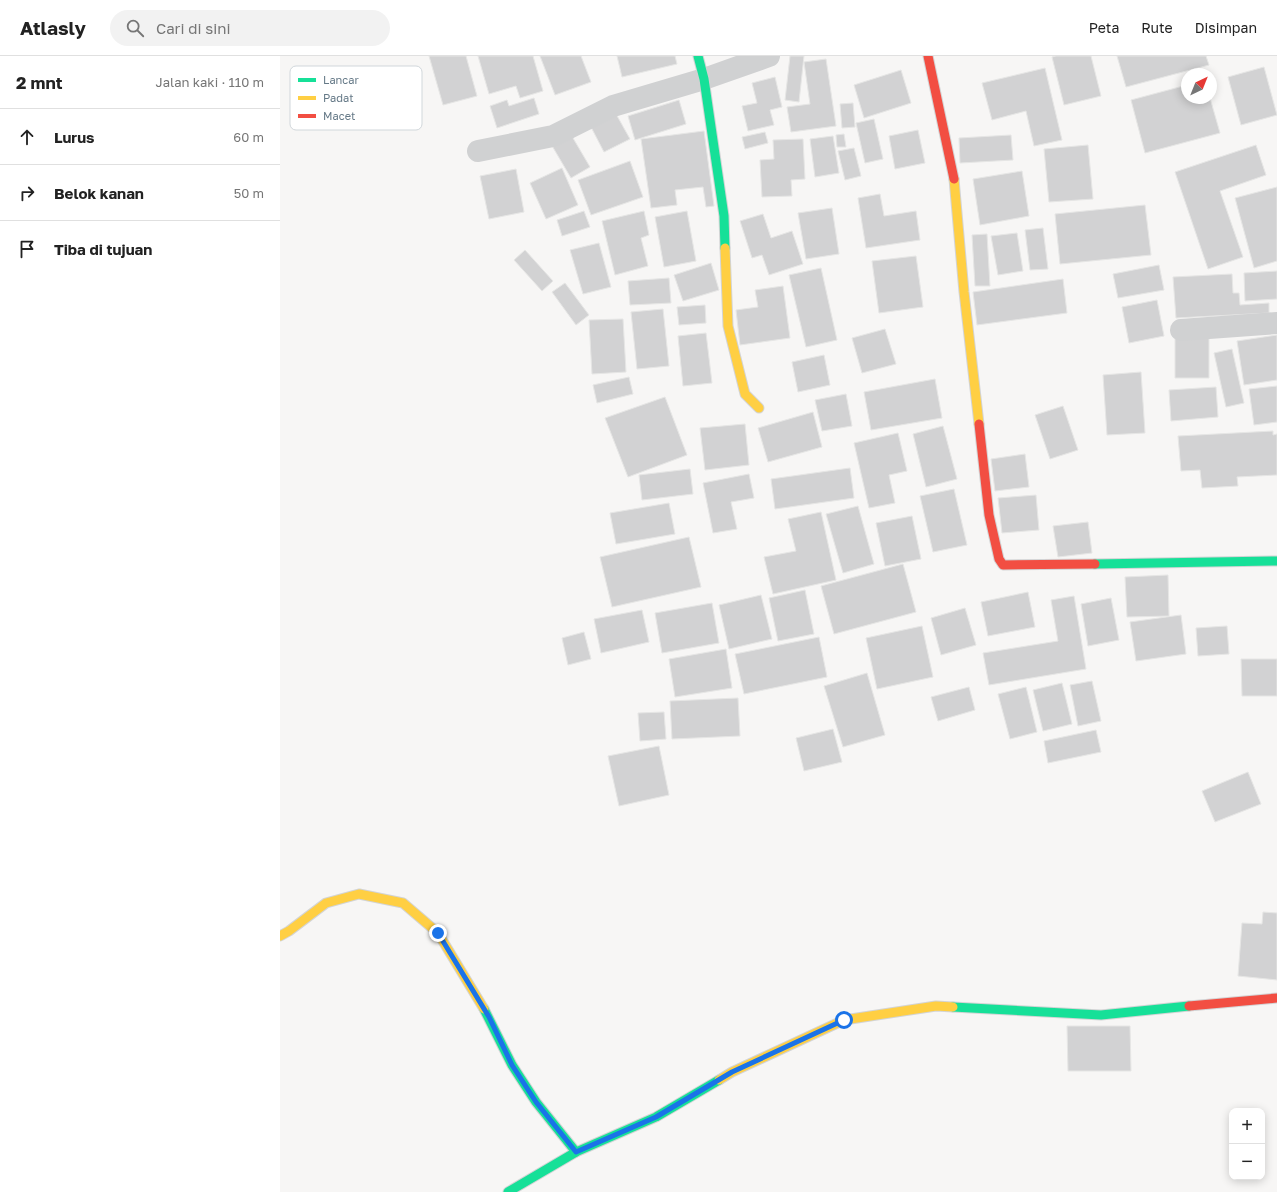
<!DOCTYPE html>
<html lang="id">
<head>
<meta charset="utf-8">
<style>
	body { margin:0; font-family:"Golos Text",sans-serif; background:#f2f2f2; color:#222 }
	.controls { position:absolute; right:12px; bottom:12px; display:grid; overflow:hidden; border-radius:8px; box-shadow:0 2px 10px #0003 }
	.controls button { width:36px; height:36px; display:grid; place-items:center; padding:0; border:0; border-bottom:1px solid #e0e0e0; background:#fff; color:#222; font:20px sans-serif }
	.compass { position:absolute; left:901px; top:12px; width:36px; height:36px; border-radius:50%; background:#fff; box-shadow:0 2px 10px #0003; rotate:43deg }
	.stop { position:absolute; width:12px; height:12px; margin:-9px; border:3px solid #1a73e8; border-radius:50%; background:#fff }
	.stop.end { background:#1a73e8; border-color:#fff; box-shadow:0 1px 4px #0008 }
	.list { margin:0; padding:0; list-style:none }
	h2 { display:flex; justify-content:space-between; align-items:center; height:52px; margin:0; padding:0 16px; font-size:17px }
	h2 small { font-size:13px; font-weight:400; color:#767676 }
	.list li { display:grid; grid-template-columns:26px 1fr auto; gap:12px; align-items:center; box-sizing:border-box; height:56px; padding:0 16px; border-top:1px solid #e0e0e0 }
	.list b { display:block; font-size:15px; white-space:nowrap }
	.list em { font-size:13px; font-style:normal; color:#767676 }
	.icon { flex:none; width:22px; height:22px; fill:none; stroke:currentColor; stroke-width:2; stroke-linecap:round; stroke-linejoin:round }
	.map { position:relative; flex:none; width:997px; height:1136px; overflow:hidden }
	header { display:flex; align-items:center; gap:24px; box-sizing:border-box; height:56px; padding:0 20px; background:#fff; border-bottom:1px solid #e0e0e0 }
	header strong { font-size:19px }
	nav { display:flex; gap:22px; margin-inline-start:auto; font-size:14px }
	.search { width:280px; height:36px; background:#f2f2f2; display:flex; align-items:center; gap:10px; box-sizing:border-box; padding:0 14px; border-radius:22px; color:#767676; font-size:15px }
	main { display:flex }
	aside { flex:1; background:#fff }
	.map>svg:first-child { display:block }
</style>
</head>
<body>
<header>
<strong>Atlasly</strong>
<div class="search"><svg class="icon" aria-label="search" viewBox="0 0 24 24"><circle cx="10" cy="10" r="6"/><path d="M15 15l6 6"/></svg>Cari di sini</div>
<nav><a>Peta</a><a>Rute</a><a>Disimpan</a></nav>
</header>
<main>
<aside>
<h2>2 mnt<small>Jalan kaki · 110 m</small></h2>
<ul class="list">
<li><svg class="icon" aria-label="ahead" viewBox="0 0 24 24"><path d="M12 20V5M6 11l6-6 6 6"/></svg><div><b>Lurus</b></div><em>60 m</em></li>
<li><svg class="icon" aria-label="right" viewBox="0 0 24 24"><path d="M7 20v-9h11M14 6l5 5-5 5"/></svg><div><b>Belok kanan</b></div><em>50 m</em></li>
<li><svg class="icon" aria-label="arrive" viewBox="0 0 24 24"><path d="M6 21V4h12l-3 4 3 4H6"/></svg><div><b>Tiba di tujuan</b></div></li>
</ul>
</aside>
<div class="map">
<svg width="997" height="1136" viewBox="0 0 997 1136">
	<rect width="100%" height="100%" fill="#f7f6f5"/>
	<!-- building -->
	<g fill="#d2d2d3" stroke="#e6e6e5">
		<polygon points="149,0 186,0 197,40 163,49"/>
		<polygon points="198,0 253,0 263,35 240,42 236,30 209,38"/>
		<polygon points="260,0 301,0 311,26 275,39"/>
		<polygon points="337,0 395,0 397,8 342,21"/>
		<polygon points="510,0 524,0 519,46 505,44"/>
		<polygon points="776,0 811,0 821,40 784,49 772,1"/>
		<polygon points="837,0 926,0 929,9 846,31"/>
		<polygon points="546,3 556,70 511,76 507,51 530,48 524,6"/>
		<polygon points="984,11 997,59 961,69 948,21"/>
		<polygon points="765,12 782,84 754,90 746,55 712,64 702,27"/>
		<polygon points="621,14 631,47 584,62 574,29"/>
		<polygon points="495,21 502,51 490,54 494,69 468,75 462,50 477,47 472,27"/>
		<polygon points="907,29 907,42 930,42 940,77 865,97 851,44"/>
		<polygon points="254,42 259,58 217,72 210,50 227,44 229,50"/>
		<polygon points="399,44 406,68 355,84 348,60"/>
		<polygon points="573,47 575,71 562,72 560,48"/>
		<polygon points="336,58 350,83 324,96 311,71"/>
		<polygon points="594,63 603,103 585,107 576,67"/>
		<polygon points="638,74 645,107 615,113 609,80"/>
		<polygon points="424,75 434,150 426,151 423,131 395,134 397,149 371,152 361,83"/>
		<polygon points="485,76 488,87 465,93 462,81"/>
		<polygon points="290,77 310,111 291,122 271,88"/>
		<polygon points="564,78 566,91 557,91 556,79"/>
		<polygon points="731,79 733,104 680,107 679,82"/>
		<polygon points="553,80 559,117 535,121 530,83"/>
		<polygon points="523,83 525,123 511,124 512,140 482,141 480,104 494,103 493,84"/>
		<polygon points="808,89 813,143 769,146 764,93"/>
		<polygon points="976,89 986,119 940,135 963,201 928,213 895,116"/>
		<polygon points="574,92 581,120 565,124 558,95"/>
		<polygon points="350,105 363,141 311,159 298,124"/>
		<polygon points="282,112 298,149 266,163 250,127"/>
		<polygon points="236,113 244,156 209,163 200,120"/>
		<polygon points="742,115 749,160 700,169 693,123"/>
		<polygon points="997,131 997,205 974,212 955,142"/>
		<polygon points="600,138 604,160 636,155 640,184 586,192 578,142"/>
		<polygon points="865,149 871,199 780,208 775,158"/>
		<polygon points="552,152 559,198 526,203 518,157"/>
		<polygon points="304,155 310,171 282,180 277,164"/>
		<polygon points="364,155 369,179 361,182 368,210 335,219 322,165"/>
		<polygon points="407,155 416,205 384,211 375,161"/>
		<polygon points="483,158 491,182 512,175 523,208 489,219 482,199 472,202 460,165"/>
		<polygon points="763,172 768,213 750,214 745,174"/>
		<polygon points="737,177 743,215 718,219 711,180"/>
		<polygon points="707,178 710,230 695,230 692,179"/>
		<polygon points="319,187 331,231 303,238 290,194"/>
		<polygon points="245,194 273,225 262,235 234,204"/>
		<polygon points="636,200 643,251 599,257 592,205"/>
		<polygon points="431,207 439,234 403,245 394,219"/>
		<polygon points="879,209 884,234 838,242 833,218"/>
		<polygon points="541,212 557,284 526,291 509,219"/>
		<polygon points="997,215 997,243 965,245 964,217"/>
		<polygon points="952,218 953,237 959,237 960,249 989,247 989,257 896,262 893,221"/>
		<polygon points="389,222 391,247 350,249 348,225"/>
		<polygon points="783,223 787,257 697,269 693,236"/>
		<polygon points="285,227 309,259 296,269 272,236"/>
		<polygon points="503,230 510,282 460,289 456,254 478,251 475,234"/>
		<polygon points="877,244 884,280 849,287 842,251"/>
		<polygon points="425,249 426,267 399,269 397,251"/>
		<polygon points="383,253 389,310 357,313 351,256"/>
		<polygon points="343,263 346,316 312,318 309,264"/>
		<polygon points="605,273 616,308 582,317 572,282"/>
		<polygon points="895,276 929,277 929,322 895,322"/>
		<polygon points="426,277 432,327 403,330 398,280"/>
		<polygon points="997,279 997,324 964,329 957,285"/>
		<polygon points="952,293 964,347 946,351 934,297"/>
		<polygon points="544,299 550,329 518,336 512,306"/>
		<polygon points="861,316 865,377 827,379 823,319"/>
		<polygon points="349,321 353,338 317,347 313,329"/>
		<polygon points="655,323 662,362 591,374 584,336"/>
		<polygon points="997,330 997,366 974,369 969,333"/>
		<polygon points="936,331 938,361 891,365 889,334"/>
		<polygon points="566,338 572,370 542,375 535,344"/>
		<polygon points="385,341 407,399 348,421 325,362"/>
		<polygon points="783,350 798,394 770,403 755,359"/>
		<polygon points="533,356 542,391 488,406 478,372"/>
		<polygon points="465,368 469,409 425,414 420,372"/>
		<polygon points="663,370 677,423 646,431 633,378"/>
		<polygon points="993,375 993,379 997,378 997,419 957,421 958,430 922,432 920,414 901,415 898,380"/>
		<polygon points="618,377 627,415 609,419 615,447 589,452 574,387"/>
		<polygon points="745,398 749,431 715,435 711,403"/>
		<polygon points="570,412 574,442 495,453 491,423"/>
		<polygon points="410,413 413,438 362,444 359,419"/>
		<polygon points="469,418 474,442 451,446 457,473 433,477 423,427"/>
		<polygon points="674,433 687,489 653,496 640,440"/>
		<polygon points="756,439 759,474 722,477 718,442"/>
		<polygon points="389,447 395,478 336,488 330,457"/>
		<polygon points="578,450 594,508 563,517 546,458"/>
		<polygon points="541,456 556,524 493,538 484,501 516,495 508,463"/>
		<polygon points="632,460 641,503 605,510 596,467"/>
		<polygon points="808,466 812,497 778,501 773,470"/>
		<polygon points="409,481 421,531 332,551 320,501"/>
		<polygon points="623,508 636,556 554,578 541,530"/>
		<polygon points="888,519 889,560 847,561 845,521"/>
		<polygon points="525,534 534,578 498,585 489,542"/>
		<polygon points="748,536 755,571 708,580 701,546"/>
		<polygon points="481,539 492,583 449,593 439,549"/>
		<polygon points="794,540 806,613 709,629 703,597 778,585 771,544"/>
		<polygon points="831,542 839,584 808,590 801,548"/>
		<polygon points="432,547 439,587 382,597 375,557"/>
		<polygon points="685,552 696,589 661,599 651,562"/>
		<polygon points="362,554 369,586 321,597 314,563"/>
		<polygon points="901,559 906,598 856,605 850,566"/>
		<polygon points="642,570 653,621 597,633 586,582"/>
		<polygon points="947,570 949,598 918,600 916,572"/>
		<polygon points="304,576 311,603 288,609 282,582"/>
		<polygon points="539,581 547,621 464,638 455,598"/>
		<polygon points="446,593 452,632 395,641 389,603"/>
		<polygon points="961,603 997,603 997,640 962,640"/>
		<polygon points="587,617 605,679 563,691 544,630"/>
		<polygon points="812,625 821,665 798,670 790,629"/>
		<polygon points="782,627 792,668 763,675 753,634"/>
		<polygon points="689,631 695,654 658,665 651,641"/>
		<polygon points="746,631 757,676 730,683 718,638"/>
		<polygon points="458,642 460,680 392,683 390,645"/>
		<polygon points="384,656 386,683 360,685 358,657"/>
		<polygon points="553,673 562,706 524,715 516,682"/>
		<polygon points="816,674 821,696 768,707 764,685"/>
		<polygon points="379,690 389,739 339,750 328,700"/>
		<polygon points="968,716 981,748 935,766 922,735"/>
		<polygon points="983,856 997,857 997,924 958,920 962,867 982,868"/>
		<polygon points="787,970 850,970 851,1015 788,1015"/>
	</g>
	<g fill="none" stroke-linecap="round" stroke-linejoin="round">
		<!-- fast casing -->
		<g stroke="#d3d4d5" stroke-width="11">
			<g id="fast">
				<polyline points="418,0 424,23 444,160 445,192"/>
				<polyline points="815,508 997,505"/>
				<polyline points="673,951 821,959 909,950"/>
				<polyline points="204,953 232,1009 256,1046 296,1096"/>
				<polyline points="228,1136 296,1096 376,1061 439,1024"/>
			</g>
		</g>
		<!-- slow casing -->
		<g stroke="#d3d4d5" stroke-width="11">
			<g id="slow">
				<polyline points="674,123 684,236 699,368"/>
				<polyline points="445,192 448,270 465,338 479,352"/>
				<polyline points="0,880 9,875 46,847 79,838 123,847 158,877 204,953"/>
				<polyline points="439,1024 452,1016 564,964 656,950 673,951"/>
			</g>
		</g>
		<!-- jam casing -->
		<g stroke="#d3d4d5" stroke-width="11">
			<g id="jam">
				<polyline points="648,0 674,123"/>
				<polyline points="699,368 709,459 719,503 723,509 815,508"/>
				<polyline points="909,950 997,942"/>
			</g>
		</g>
		<!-- street -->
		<g stroke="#d0d1d2" stroke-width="22">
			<polyline points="198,95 273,80 333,50 424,23 489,0"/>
			<polyline points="901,274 997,267"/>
		</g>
		<!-- fast -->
		<use href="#fast" stroke="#16e098" stroke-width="9"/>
		<!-- slow -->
		<use href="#slow" stroke="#ffcf43" stroke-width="9"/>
		<!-- jam -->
		<use href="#jam" stroke="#f24e42" stroke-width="9"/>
	</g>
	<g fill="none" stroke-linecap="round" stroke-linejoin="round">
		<!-- route -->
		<polyline stroke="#1a73e8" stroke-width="5" points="158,877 209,961 232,1009 256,1046 296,1096 376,1061 452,1016 564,964"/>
	</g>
	<!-- legend -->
	<rect x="10" y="10" width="132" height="64" rx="6" fill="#fff" stroke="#d1d7db" stroke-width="1"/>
	<rect x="18" y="22" width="18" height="4" fill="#16e098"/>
	<rect x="18" y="40" width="18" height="4" fill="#ffcf43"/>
	<rect x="18" y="58" width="18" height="4" fill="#f24e42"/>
	<g font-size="11" fill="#657987">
		<text x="43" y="28">Lancar</text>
		<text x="43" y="46">Padat</text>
		<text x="43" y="64">Macet</text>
	</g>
</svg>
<div class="controls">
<button>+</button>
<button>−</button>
</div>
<svg class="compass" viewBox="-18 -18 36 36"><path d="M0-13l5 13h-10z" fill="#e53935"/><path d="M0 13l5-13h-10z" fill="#767676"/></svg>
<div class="stop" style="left:564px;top:964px"></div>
<div class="stop end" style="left:158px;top:877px"></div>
</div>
</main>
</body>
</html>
